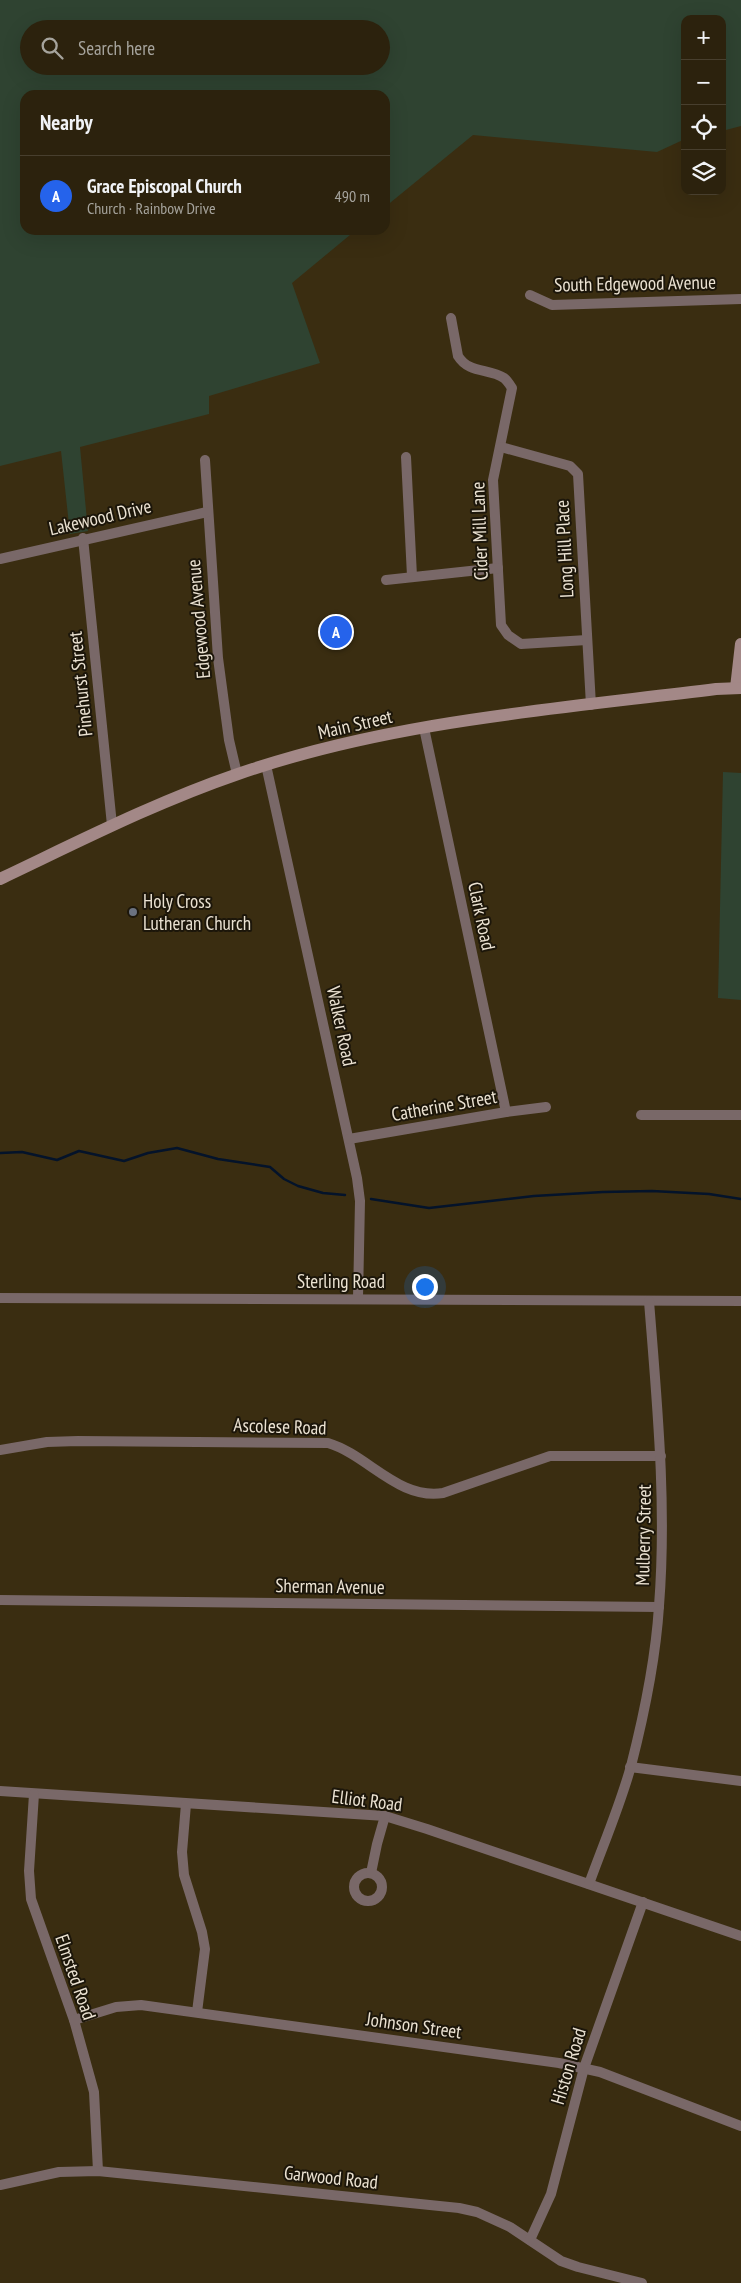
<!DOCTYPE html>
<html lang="en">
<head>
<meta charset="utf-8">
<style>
	body { margin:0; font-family:"PT Sans Narrow",sans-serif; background:#342a16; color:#f1f3f6 }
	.controls { position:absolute; right:15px; top:15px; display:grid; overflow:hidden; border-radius:10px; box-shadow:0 5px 20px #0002 }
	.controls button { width:45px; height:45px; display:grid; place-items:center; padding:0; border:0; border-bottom:1px solid #483f2e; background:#2c220d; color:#f1f3f6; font:25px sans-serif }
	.you { position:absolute; left:424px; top:1286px; width:18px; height:18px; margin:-12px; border:4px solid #fff; border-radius:50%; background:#1a73e8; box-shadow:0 0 0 8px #1a73e833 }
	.badge { display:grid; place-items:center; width:32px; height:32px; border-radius:50%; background:#2563eb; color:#fff; font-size:16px; font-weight:700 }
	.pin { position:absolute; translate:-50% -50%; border:2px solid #fff; box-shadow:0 1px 5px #0006 }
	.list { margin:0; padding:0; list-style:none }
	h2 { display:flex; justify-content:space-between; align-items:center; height:65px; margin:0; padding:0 20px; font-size:21px }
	h2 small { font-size:16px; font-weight:400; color:#a6a49d }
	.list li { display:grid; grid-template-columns:32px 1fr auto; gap:15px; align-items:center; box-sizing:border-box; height:80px; padding:0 20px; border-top:1px solid #483f2e }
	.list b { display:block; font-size:19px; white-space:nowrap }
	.list p { margin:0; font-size:16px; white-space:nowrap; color:#a6a49d }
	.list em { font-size:16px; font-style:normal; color:#a6a49d }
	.icon { flex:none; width:28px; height:28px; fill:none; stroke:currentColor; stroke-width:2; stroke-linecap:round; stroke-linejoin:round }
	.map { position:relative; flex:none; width:741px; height:2283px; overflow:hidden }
	.search { position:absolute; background:#2c220d; box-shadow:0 5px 20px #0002; left:20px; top:20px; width:370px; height:55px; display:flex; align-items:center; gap:12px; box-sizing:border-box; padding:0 18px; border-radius:28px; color:#a6a49d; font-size:19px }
	.panel { position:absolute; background:#2c220d; box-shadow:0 5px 20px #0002; left:20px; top:90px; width:370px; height:145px; border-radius:15px }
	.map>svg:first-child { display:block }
</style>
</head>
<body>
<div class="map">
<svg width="741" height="2283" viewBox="0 0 741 2283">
	<rect width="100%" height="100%" fill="#3a2d11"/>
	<!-- green -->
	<g fill="#2f4331" fill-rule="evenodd">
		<path d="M0 0H741V126L722 131V19H685V139L657 152 473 135 385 207V95H25V230H356L292 283 320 363 209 396V414L80 447 88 531 70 534 61 451 0 466ZM29 29H381V66H29Z"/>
		<polygon points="723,772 741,773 741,1000 718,998"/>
	</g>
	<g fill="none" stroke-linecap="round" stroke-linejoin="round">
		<!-- stream -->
		<g stroke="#04132a" stroke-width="2.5">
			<polyline points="0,1153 22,1152 57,1160 79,1151 124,1161 148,1153 177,1148 218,1159 270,1167 284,1179 298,1186 323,1193 345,1195"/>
			<polyline points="371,1199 429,1208 534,1196 603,1192 652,1191 709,1194 741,1199"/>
		</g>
		<!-- street -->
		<g stroke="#796868" stroke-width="10">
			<polyline points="530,295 552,305 741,299"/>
			<path d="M451 318 458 356C469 374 489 368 504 378 507 380 510 385 512 388L493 480 501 625 508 635 521 644 587 640"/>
			<polyline points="501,447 570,466 578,474 591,705"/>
			<polyline points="406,457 412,576"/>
			<polyline points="205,460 218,658 229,740 237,774"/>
			<polyline points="83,538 112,825"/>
			<polyline points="0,559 207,512"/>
			<polyline points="386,580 498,568"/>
			<polyline points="424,728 506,1112"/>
			<polyline points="266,765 357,1178 360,1201 358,1298"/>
			<polyline points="641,1115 741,1115"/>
			<polyline points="349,1139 506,1112 546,1107"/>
			<polyline points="0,1298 741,1301"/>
			<path d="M0 1450 47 1442 78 1441 328 1443C368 1455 398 1500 443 1493L550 1456H661"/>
			<polyline points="0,1600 659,1607"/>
			<polyline points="630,1767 741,1781"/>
			<polyline points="0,1791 385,1816 427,1829 741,1936"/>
			<polyline points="34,1794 29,1871 31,1899 74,2020 94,2092 98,2171"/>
			<polyline points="186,1804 182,1852 184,1875 202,1932 205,1949 197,2012"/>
			<circle cx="368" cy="1887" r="14"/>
			<polyline points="371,1873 377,1844 385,1816"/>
			<path d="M589 1884C603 1845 620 1806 631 1766 643 1719 656 1655 659 1606 667 1504 657 1403 649 1301"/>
			<polyline points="74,2020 116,2007 141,2005 559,2063 600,2072 741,2126"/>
			<polyline points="0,2185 59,2172 98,2171 459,2208 477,2212 510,2227 561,2261 578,2267 642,2283"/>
			<polyline points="530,2240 551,2194 584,2068 643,1902"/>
		</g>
		<!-- secondary -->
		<g stroke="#a38887" stroke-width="12">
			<polyline points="736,688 741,644"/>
			<path d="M0 879C78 842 156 802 238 774 390 721 557 709 716 689L741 688"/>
		</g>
	</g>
	<!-- markers -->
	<circle fill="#6b7280" stroke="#1c160a" stroke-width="2" cx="133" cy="912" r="5"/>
	<g text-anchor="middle" stroke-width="4" stroke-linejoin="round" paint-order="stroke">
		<!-- street labels -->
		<g font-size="19" fill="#ebe2d2" stroke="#1c160a">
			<text transform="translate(635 283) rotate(-1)" y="7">South Edgewood Avenue</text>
			<text transform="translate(100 517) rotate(-13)" y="7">Lakewood Drive</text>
			<text transform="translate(479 531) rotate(-92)" y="7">Cider Mill Lane</text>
			<text transform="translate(564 549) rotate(-93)" y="7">Long Hill Place</text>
			<text transform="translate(198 619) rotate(-95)" y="7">Edgewood Avenue</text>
			<text transform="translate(80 684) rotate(-96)" y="7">Pinehurst Street</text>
			<text transform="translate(355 724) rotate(-13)" y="7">Main Street</text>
			<text transform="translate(482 916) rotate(78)" y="7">Clark Road</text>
			<text transform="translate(342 1026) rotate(78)" y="7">Walker Road</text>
			<text transform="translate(444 1105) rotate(-10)" y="7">Catherine Street</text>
			<text x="341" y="1288">Sterling Road</text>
			<text transform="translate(280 1426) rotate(2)" y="7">Ascolese Road</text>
			<text transform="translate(643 1535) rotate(-89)" y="7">Mulberry Street</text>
			<text transform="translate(330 1586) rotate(1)" y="7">Sherman Avenue</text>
			<text transform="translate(367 1800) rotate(7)" y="7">Elliot Road</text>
			<text transform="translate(76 1977) rotate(71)" y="7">Elmsted Road</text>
			<text transform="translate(414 2025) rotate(8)" y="7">Johnson Street</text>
			<text transform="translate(568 2066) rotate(-73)" y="7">Histon Road</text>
			<text transform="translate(331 2177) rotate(6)" y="7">Garwood Road</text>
		</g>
		<!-- poi labels -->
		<g font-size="19" fill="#ebe2d2" stroke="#1c160a" text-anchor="start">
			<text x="143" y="908">Holy Cross<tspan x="143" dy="22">Lutheran Church</tspan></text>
		</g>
	</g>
</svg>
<div class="controls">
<button>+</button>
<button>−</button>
<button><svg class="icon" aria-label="locate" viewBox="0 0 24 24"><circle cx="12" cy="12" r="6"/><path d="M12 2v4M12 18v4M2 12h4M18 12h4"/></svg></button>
<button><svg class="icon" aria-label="layers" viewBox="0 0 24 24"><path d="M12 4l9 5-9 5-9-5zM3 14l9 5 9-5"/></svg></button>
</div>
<div class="you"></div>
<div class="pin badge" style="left:336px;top:632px">A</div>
<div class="search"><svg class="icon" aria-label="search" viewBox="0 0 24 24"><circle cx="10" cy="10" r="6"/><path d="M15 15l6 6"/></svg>Search here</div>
<section class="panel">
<h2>Nearby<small></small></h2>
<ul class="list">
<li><span class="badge">A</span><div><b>Grace Episcopal Church</b><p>Church · Rainbow Drive</p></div><em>490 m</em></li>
</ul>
</section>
</div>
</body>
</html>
